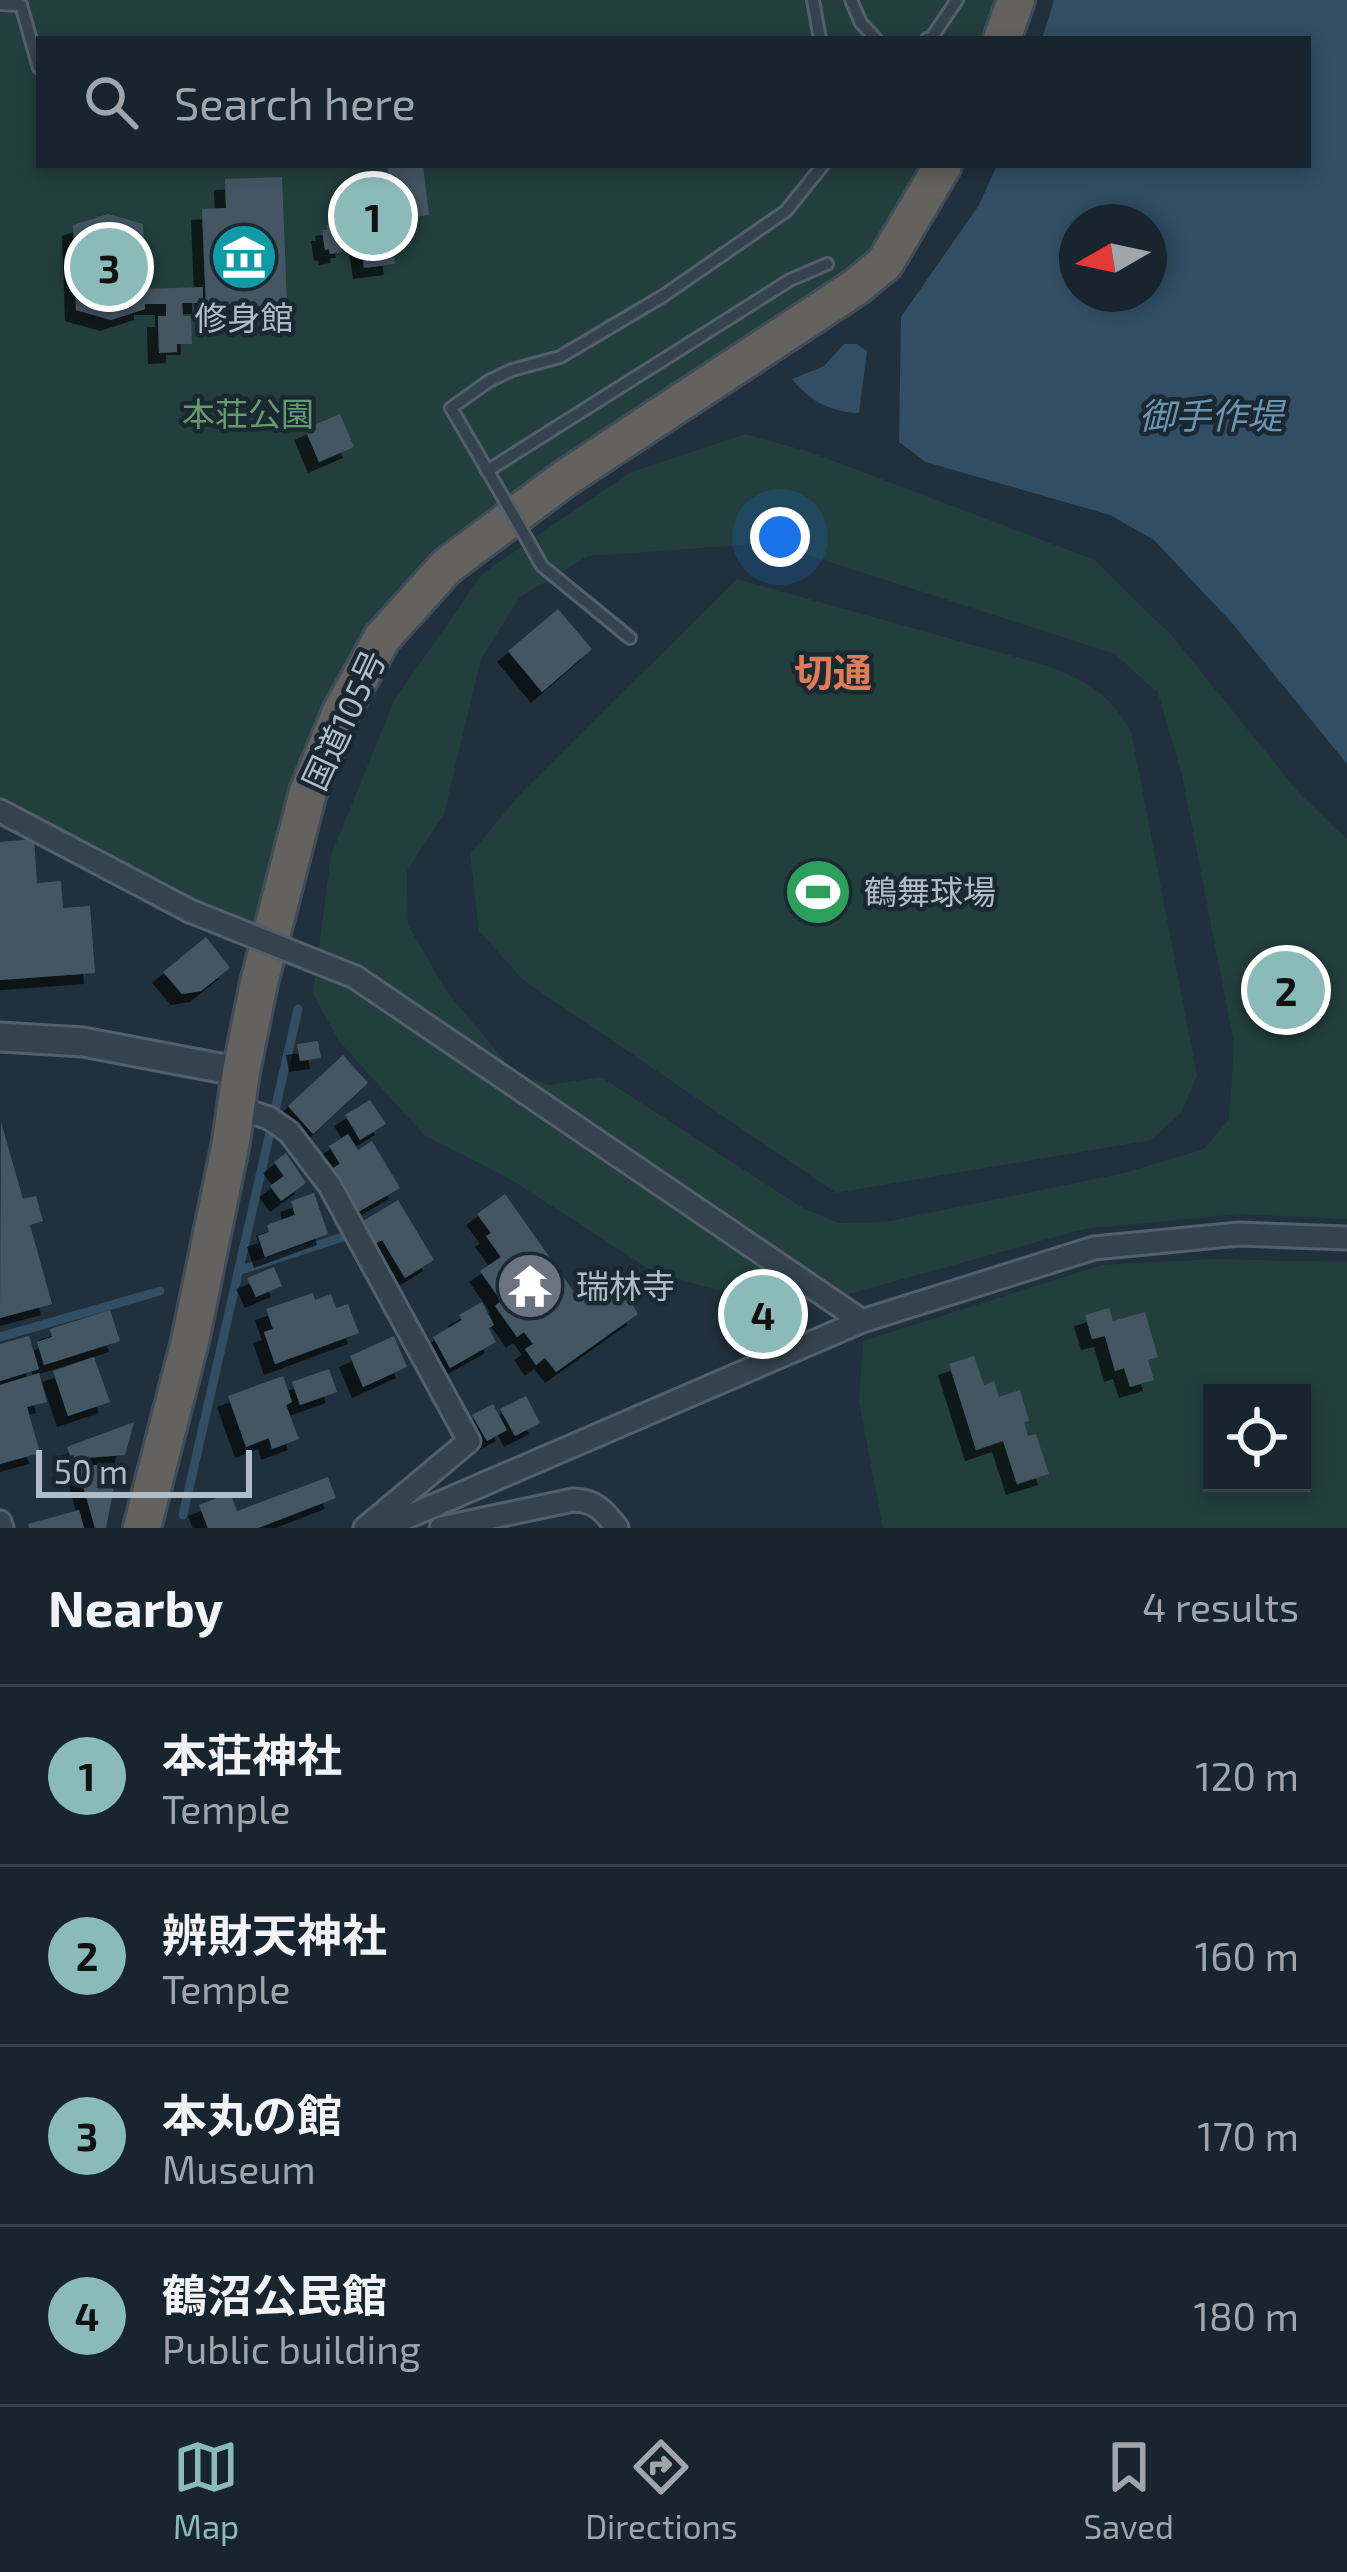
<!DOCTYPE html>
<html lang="en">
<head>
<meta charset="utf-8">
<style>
	body { margin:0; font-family:"Exo 2","Noto Sans JP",sans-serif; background:#212d36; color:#f1f3f6 }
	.controls { position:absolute; right:36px; bottom:36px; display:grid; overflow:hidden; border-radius:0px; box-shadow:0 6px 18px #0003 }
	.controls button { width:108px; height:108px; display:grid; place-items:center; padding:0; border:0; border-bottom:3px solid #36424a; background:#18252e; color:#f1f3f6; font:60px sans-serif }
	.compass { position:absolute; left:1059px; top:204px; width:108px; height:108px; border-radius:50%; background:#18252e; box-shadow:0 6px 18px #0003; rotate:261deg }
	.scale { position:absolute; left:36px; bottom:30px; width:216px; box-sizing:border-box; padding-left:12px; border:6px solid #b0bdc9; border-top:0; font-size:33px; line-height:42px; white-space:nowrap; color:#b0bdc9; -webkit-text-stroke:9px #1a2832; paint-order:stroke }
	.you { position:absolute; left:780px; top:537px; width:42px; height:42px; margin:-30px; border:9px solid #fff; border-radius:50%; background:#1a73e8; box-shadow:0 0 0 18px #1a73e833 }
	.badge { display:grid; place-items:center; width:78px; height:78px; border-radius:50%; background:#8bbbb9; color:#111; font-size:39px; font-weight:700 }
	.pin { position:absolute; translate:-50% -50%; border:6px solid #fff; box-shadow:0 3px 12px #0006 }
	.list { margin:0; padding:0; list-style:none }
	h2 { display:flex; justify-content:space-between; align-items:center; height:156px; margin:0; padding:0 48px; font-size:51px }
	h2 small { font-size:39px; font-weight:400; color:#9fa5aa }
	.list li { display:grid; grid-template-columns:78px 1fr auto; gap:36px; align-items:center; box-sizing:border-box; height:180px; padding:0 48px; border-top:3px solid #36424a }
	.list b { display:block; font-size:45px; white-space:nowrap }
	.list p { margin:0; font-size:39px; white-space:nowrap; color:#9fa5aa }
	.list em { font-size:39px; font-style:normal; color:#9fa5aa }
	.icon { flex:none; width:66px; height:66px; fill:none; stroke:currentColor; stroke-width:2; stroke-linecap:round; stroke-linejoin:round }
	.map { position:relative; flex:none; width:1347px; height:1528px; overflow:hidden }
	.search { position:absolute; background:#18252e; box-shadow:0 6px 18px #0003; left:36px; right:36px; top:36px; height:132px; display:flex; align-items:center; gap:30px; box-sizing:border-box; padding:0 42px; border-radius:0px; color:#9fa5aa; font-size:45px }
	.sheet { height:876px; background:#18252e }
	nav { display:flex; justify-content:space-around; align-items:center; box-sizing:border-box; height:168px; border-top:3px solid #36424a; background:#18252e; font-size:33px; color:#9fa5aa }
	nav a { display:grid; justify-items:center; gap:6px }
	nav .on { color:#8bbbb9 }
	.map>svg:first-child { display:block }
</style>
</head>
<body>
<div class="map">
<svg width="1347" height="1528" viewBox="0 0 1347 1528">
	<defs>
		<filter id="shadow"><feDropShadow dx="-11" dy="11" stdDeviation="0" flood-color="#0009"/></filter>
	</defs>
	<rect width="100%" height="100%" fill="#20313d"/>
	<!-- green -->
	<g fill="#223e3d" fill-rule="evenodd">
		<polygon points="0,0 1016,0 1002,39 39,39 39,165 943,165 905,231 564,479 382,638 271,942 0,811"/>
		<path d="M745 434 807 451 1095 560 1174 638 1299 793 1347 839V1219L1239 1214 1084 1229 791 1310 655 1273 510 1179 424 1135 339 1041 313 994 331 855 395 699 483 573 629 473ZM771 543 1115 654 1158 693 1182 775 1234 1043 1229 1119 1204 1149 1124 1173 885 1222 839 1223 803 1208 601 1077 549 1085 514 1072 447 992 408 925 407 871 444 814 481 659 520 597 588 556Z"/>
		<path d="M737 579 1048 666C1088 682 1108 692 1131 731L1197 1076 1181 1113 1151 1140 836 1193 523 980 479 931 470 854 523 791Z"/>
		<path d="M1214 1259 1347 1262V1528H883L859 1402 863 1341 1102 1265ZM1212 1393H1302V1483H1212Z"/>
	</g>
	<!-- water -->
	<g fill="#314e64" fill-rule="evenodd">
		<path d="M1054 0H1347V764L1232 623 1154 540 1110 515 926 462 899 442 901 317 979 205 997 165H1308V39H1042ZM1077 222H1149V294H1077Z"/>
		<path d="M844 344H857L867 351 859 413C830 412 810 401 792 379L824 366Z"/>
	</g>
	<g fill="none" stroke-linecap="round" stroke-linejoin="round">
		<!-- stream -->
		<g stroke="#314e64" stroke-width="9">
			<polyline points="241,1270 343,1237"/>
			<polyline points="0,1337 160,1291"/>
			<polyline points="183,1515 298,1009"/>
		</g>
	</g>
	<!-- building -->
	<g fill="#445764" filter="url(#shadow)">
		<polygon points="387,165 423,165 429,215 402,219 396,176 389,177"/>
		<polygon points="282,177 287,305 206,308 202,209 226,208 225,179"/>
		<polygon points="381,187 382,198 395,196 399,230 390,231 395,264 364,268 359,234 351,235 347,202 355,201 354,190"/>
		<polygon points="108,214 143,224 145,289 203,287 203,303 182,303 183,316 191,316 192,344 177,344 177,352 159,353 158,316 166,316 166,304 145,304 145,309 111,320 76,310 73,225"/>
		<polygon points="339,223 339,228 344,228 347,247 341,247 342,252 330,254 329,249 325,250 322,230 327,230 326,225"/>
		<polygon points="340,414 354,447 319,462 305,429"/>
		<polygon points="558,609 592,649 542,692 508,651"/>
		<polygon points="34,839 37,883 61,881 63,908 90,906 95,973 0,980 0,842"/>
		<polygon points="206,937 230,968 201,991 182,994 163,972"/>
		<polygon points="1297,969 1296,975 1304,975 1305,1004 1295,1005 1295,1009 1280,1010 1279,1005 1269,1005 1268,976 1280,976 1280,970"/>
		<polygon points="318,1041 321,1058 300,1061 297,1044"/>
		<polygon points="343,1055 368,1083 313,1134 288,1106"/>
		<polygon points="370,1100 386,1124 360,1140 345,1115"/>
		<polygon points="1,1122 23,1199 36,1196 43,1221 30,1225 52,1304 0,1318"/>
		<polygon points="348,1134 358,1150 372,1141 400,1188 358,1212 333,1168 340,1164 329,1146"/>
		<polygon points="286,1153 306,1183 281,1201 270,1186 284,1176 274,1162"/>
		<polygon points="314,1193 328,1234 265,1257 258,1236 269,1232 267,1225 295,1215 291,1201"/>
		<polygon points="505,1194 581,1302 621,1274 638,1297 631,1302 638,1314 556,1372 545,1358 536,1365 525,1349 533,1344 524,1332 517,1337 495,1306 501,1301 480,1271 501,1257 486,1236 491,1233 477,1214"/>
		<polygon points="398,1200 434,1260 405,1278 382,1240 376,1243 363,1221"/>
		<polygon points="274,1267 282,1286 256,1297 247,1278"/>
		<polygon points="759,1289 786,1324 767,1339 740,1304"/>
		<polygon points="313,1293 315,1300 331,1294 336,1308 348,1304 359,1333 275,1364 264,1332 273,1329 266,1309"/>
		<polygon points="482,1302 494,1325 489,1328 496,1342 450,1368 433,1337 462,1320 459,1315"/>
		<polygon points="1109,1308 1113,1321 1145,1312 1158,1357 1148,1360 1154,1380 1130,1387 1124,1368 1115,1371 1105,1336 1092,1339 1085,1315"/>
		<polygon points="110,1310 120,1341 44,1365 37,1342 52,1337 50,1329"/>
		<polygon points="29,1336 39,1369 0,1381 0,1344"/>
		<polygon points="394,1336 407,1367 363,1387 350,1356"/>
		<polygon points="974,1356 984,1385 994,1381 999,1397 1020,1390 1029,1421 1024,1422 1028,1436 1036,1434 1049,1474 1017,1484 1003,1441 976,1450 949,1364"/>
		<polygon points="94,1357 110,1402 68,1416 53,1371"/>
		<polygon points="329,1369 337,1392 300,1405 292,1382"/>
		<polygon points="39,1373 47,1402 27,1407 40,1453 0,1464 0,1385"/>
		<polygon points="283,1376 292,1402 286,1405 299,1439 272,1449 269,1438 246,1447 228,1396"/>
		<polygon points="526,1396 540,1423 515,1436 500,1409"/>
		<polygon points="493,1404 507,1430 487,1441 472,1415"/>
		<polygon points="134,1422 125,1455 71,1459 67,1447"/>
		<polygon points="77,1465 112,1465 114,1487 106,1528 95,1528"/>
		<polygon points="328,1477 336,1498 258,1528 208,1528 199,1505 230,1493 237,1511"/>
		<polygon points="79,1510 84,1528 29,1528 28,1524"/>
	</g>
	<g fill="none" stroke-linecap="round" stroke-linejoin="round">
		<!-- service casing -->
		<g stroke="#53606b" stroke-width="16">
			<g id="service">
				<polyline points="813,0 820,39"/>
				<polyline points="851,0 861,23 876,39"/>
				<polyline points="0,4 21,5 39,68"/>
				<polyline points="927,39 932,37 957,0"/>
				<polyline points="487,471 790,280 827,264"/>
				<polyline points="500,492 451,408 489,381 512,370 560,357 663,296 786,211 823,165"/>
				<polyline points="528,541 542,566 630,638"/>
			</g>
		</g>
		<!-- minor casing -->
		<g stroke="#53606b" stroke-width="27">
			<g id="minor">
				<polyline points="0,811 190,911"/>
				<polyline points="355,977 862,1321"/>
				<polyline points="236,1107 269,1118 289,1132 330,1186 469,1441 365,1528"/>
				<polyline points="0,1522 2,1528"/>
				<polyline points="382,1528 862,1321 1094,1248 1239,1234 1347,1238"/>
				<path d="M441 1528 573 1500C595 1500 604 1511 617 1528"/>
			</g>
		</g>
		<!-- tertiary casing -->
		<g stroke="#53606b" stroke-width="33">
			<polyline id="tertiary" points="0,1037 83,1042 241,1072"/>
		</g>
		<!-- trunk casing -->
		<g stroke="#404d58" stroke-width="42">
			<g id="trunk">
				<polyline points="1002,39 1016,0"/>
				<polyline points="142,1528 190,1341 231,1142 241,1072 259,983 308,792 340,714 382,638 447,566 564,479 856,287 885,263 943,165"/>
			</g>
		</g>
		<!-- service -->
		<use href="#service" stroke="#34434d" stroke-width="10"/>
		<!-- minor -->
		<use href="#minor" stroke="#34434d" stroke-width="21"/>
		<!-- tertiary -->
		<use href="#tertiary" stroke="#34434d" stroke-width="27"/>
		<!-- trunk -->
		<use href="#trunk" stroke="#63625f" stroke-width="36"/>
		<!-- service-bridge casing -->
		<g stroke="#53606b" stroke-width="16" stroke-linecap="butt">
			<polyline id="service-bridge" points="500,492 528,541"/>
		</g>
		<!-- minor-bridge casing -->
		<g stroke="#53606b" stroke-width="27" stroke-linecap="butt">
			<polyline id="minor-bridge" points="190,911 355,977"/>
		</g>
		<!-- service-bridge -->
		<use href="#service-bridge" stroke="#34434d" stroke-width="10"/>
		<!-- minor-bridge -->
		<use href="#minor-bridge" stroke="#34434d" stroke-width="21"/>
	</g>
	<!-- icons -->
	<defs>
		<g id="museum-disc" transform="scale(3.45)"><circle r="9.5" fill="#0f9aa8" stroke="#1a2832"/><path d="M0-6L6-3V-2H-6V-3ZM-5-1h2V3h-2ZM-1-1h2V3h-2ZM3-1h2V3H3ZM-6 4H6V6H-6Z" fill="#fff"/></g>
		<g id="stadium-disc" transform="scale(3.45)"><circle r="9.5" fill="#2e9e5b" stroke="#1a2832"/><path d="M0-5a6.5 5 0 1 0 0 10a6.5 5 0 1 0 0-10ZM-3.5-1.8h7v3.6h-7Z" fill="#fff"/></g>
		<g id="temple-disc" transform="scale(3.45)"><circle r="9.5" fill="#6b7280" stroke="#1a2832"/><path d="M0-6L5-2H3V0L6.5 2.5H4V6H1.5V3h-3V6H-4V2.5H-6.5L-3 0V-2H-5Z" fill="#fff"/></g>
	</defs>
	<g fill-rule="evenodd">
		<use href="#museum-disc" x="244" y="257"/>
		<use href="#stadium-disc" x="818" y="892"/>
		<use href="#temple-disc" x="530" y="1286"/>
	</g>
	<g text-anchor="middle" stroke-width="9" stroke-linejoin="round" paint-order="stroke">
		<!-- poi labels -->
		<g font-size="33" fill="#b0bdc9" stroke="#1a2832" text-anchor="start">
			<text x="244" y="330" text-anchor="middle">修身館</text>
			<text x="864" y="904">鶴舞球場</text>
			<text x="576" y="1298">瑞林寺</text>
		</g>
		<!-- park labels -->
		<g font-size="33" fill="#659c69" stroke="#1a2832">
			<text x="248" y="426">本荘公園</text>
		</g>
		<!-- street labels -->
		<g font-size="33" fill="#b0bdc9" stroke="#1a2832">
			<text transform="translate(344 720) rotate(-65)" y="12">国道105号</text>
		</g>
		<!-- water labels -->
		<g font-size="36" font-style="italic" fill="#6d94af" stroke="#1a2832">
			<text x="1211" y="429">御手作堤</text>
		</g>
		<!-- quarter labels -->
		<g font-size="39" font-weight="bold" fill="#dd7c56" stroke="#1a2832">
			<text x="833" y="687">切通</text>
		</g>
	</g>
</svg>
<div class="controls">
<button><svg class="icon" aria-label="locate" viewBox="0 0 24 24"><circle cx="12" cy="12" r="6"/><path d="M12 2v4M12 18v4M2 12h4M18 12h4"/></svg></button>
</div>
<svg class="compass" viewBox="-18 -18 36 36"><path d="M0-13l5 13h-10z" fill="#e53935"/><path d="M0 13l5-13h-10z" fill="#9fa5aa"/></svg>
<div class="scale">50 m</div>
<div class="you"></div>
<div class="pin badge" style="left:373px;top:216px">1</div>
<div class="pin badge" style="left:1286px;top:990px">2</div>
<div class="pin badge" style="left:109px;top:267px">3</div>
<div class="pin badge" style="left:763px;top:1314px">4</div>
<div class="search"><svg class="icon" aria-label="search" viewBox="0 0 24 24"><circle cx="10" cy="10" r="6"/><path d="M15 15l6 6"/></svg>Search here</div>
</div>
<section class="sheet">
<h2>Nearby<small>4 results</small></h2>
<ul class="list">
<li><span class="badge">1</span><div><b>本荘神社</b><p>Temple</p></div><em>120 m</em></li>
<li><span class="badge">2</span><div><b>辨財天神社</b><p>Temple</p></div><em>160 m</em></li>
<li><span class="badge">3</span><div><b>本丸の館</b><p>Museum</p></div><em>170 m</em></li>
<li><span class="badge">4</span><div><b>鶴沼公民館</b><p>Public building</p></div><em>180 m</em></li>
</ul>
</section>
<nav>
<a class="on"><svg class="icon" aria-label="map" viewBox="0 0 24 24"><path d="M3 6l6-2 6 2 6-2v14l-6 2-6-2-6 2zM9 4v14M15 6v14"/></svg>Map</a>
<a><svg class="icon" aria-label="directions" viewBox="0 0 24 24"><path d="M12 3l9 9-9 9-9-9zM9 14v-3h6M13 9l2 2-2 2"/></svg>Directions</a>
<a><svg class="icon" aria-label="saved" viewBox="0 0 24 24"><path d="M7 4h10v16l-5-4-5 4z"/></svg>Saved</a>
</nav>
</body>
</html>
